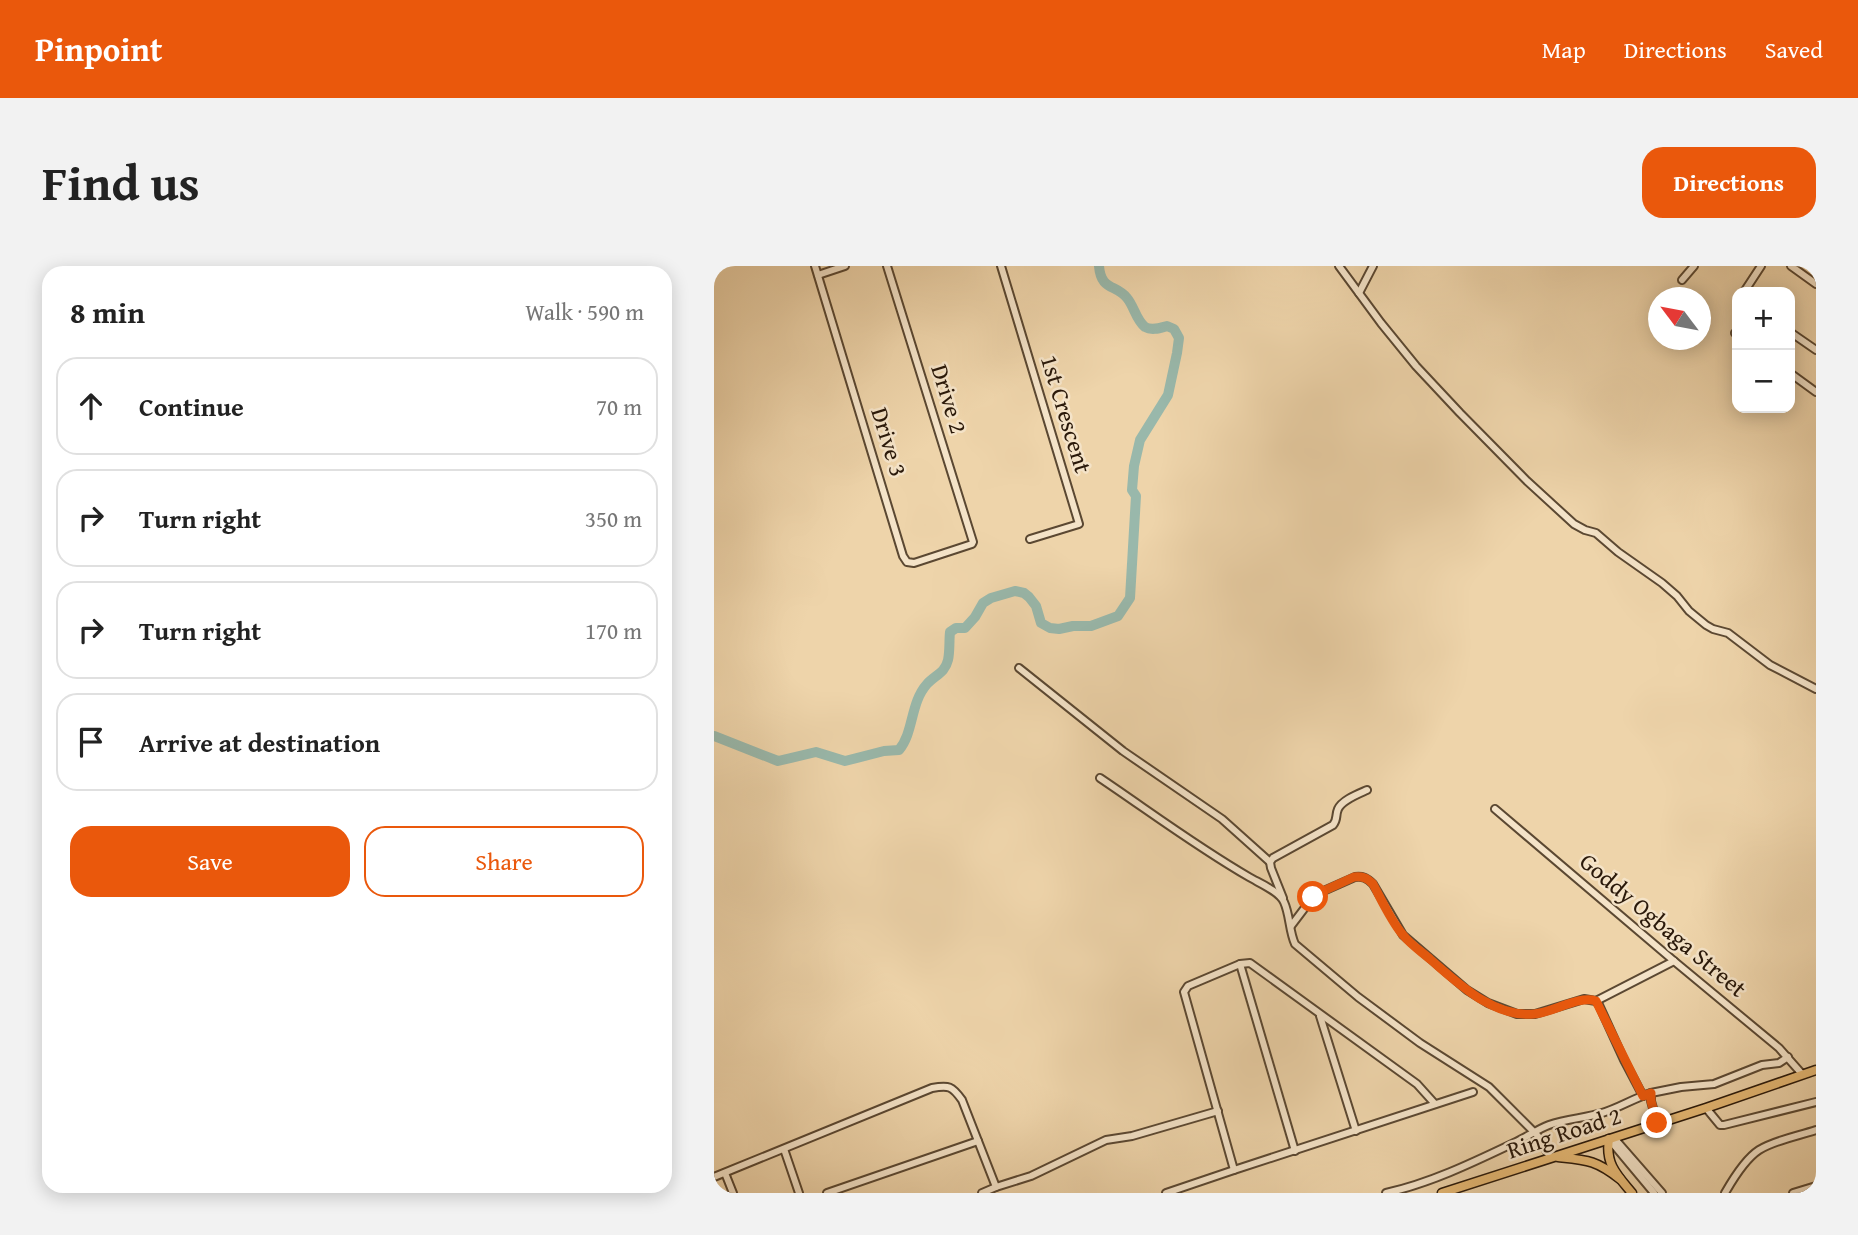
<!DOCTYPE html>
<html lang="en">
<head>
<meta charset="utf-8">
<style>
	body { margin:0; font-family:"Gentium Book Plus",serif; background:#f2f2f2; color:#222 }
	.controls { position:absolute; right:21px; top:21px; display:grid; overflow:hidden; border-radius:14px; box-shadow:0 4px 18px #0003 }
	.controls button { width:63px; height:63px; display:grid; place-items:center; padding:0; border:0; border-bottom:2px solid #e0e0e0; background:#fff; color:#222; font:35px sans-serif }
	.compass { position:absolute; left:934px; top:21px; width:63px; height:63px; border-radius:50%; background:#fff; box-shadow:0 4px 18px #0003; rotate:302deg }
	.stop { position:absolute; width:21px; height:21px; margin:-16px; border:5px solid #ea580c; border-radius:50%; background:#fff }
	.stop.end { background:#ea580c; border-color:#fff; box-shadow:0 2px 7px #0008 }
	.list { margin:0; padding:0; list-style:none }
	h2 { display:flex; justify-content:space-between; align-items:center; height:91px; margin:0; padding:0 28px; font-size:30px }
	h2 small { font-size:23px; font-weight:400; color:#767676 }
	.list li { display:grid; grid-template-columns:46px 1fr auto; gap:21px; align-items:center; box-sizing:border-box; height:98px; margin:0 14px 14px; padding:0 14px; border:2px solid #e0e0e0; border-radius:21px }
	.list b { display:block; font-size:26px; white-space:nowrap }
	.list em { font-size:23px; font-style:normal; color:#767676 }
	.actions { display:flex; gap:14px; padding:21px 28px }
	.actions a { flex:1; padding:16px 0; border:2px solid #ea580c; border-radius:21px; text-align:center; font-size:24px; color:#ea580c }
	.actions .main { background:#ea580c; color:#fff }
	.icon { flex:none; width:38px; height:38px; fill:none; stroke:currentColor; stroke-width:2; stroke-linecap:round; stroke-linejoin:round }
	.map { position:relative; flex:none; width:1102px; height:927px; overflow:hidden; border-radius:21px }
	header { display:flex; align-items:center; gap:42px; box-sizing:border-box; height:98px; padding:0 35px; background:#ea580c; color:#fff }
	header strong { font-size:33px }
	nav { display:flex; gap:38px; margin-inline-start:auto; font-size:24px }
	.intro { display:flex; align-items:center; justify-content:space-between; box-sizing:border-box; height:168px; padding:0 42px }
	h1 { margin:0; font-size:49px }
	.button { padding:18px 32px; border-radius:21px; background:#ea580c; color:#fff; font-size:24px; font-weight:700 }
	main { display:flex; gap:42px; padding:0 42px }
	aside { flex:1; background:#fff; border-radius:21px; box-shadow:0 4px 18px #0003 }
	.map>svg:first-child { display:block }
</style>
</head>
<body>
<header>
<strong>Pinpoint</strong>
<nav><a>Map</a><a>Directions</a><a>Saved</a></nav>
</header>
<div class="intro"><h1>Find us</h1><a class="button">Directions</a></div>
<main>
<aside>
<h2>8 min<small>Walk · 590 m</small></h2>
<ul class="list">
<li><svg class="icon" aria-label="ahead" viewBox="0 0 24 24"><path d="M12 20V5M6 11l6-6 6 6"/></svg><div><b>Continue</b></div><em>70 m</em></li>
<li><svg class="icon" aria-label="right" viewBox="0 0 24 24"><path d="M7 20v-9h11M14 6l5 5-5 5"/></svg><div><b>Turn right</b></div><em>350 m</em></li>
<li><svg class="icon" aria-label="right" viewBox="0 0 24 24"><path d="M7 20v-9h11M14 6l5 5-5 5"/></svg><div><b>Turn right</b></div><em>170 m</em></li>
<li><svg class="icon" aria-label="arrive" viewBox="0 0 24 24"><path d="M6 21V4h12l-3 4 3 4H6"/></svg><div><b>Arrive at destination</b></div></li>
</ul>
<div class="actions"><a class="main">Save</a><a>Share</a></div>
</aside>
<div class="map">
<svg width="1102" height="927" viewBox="0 0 1102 927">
	<rect width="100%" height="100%" fill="#eed4aa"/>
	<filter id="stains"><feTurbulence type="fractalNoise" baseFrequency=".00286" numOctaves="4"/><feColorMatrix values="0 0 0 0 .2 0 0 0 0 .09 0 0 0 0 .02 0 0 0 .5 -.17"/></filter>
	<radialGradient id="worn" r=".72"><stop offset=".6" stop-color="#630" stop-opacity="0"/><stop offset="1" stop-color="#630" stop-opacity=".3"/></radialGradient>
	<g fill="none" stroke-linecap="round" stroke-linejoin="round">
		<!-- river -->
		<path stroke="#99b8ab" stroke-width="10" d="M0 470 64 495 102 486 131 495 170 485 185 484C200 466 196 437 213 418 221 409 231 407 234 394 236 385 235 375 236 366L242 362H251L261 351 269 337 277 332 301 325 310 327 315 331 322 340 327 357 336 362 345 363 359 360H377L404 350 416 332 422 230 418 224 420 200 426 174 454 129 463 87 465 72 460 63 453 60C446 62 438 65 431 61 422 54 420 40 413 32 402 18 387 25 385 0"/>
		<!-- minor casing -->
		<g stroke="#5b4832" stroke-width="10">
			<g id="minor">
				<polyline points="101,0 189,290 193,296 200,297 258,278 259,276 173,0"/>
				<polyline points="287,0 365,258 316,273"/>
				<polyline points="625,0 667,57 702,100 746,147 813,215 860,258 871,264 882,267 904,286 948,317 963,330 975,345 992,359 999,363 1014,367 1056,399 1102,423"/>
				<polyline points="1077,0 1102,18"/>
				<polyline points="104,9 131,0"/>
				<polyline points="968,14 980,0"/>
				<polyline points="1030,26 1047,0"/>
				<polyline points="645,27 659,0"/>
				<polyline points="1076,66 1102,84"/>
				<polyline points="1021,67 1023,69"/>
				<polyline points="1076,107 1102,126"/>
				<polyline points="305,402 409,485 508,553 556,596"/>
				<path d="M386 512C435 545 483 581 535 611 545 617 565 625 570 636 576 649 575 665 581 678L644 731 706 777 775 821 824 870 836 891"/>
				<polyline points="781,543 960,695 1065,782 1088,808"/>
				<path d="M569 632 557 602 556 596 559 592 619 559C624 553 621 550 624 543 628 534 644 528 653 524"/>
				<path d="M577 660 599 631 605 627 641 611C649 610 653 612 659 618L689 669 753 724 774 737 803 748H821L870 733 882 735 885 739 910 794 929 830"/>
				<polyline points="526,698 581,885"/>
				<polyline points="882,735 960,695"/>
				<polyline points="606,750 642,865"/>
				<polyline points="937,827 967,821 1000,818 1048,799 1065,797 1074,791"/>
				<polyline points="721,838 703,818 536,697 526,698 474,720 470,726 520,904 759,826"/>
				<polyline points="992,842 1006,859 1010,859 1102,836"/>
				<polyline points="900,872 948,927"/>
				<polyline points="895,873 940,927"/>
				<polyline points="70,883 85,927"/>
				<polyline points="11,907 19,927"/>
				<path d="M0 911 218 822C235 819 238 820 248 834L282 921 317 910 392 874 418 870 504 845"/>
				<polyline points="113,927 264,875"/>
				<polyline points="268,927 282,921"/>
				<polyline points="452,927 520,904"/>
				<path d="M672 927C717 917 760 896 802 876 813 871 824 863 835 859 852 853 871 852 888 847 905 842 920 832 937 827V835L943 857"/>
				<path d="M1011 927C1019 913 1031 893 1045 884 1061 874 1084 870 1102 864"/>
				<polyline points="1079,927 1102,920"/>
			</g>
		</g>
		<!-- major casing -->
		<g stroke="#2a190a" stroke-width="11">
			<g id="major">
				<path d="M895 873C891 898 903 909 918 927"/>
				<path d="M844 891C873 894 882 894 906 913"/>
				<polyline points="728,927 992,842 1102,804"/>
			</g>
		</g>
		<!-- minor -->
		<use href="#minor" stroke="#f4e3c8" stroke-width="6"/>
		<!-- major -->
		<use href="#major" stroke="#e7ba75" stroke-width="8"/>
	</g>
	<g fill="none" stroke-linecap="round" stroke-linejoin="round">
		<!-- route -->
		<path stroke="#ea580c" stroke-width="9" d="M599 631 605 627 640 611C649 610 653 612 659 618 668 635 677 655 689 669 697 679 708 686 717 694 745 718 780 752 820 748 839 747 864 729 882 735L929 830 937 827V835L943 857"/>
	</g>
	<g text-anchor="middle" stroke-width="5" stroke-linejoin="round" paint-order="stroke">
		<!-- street labels -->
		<g font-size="24" fill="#2a190a" stroke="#f4e3c8">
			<text transform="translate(235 133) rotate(73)" y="8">Drive 2</text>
			<text transform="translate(352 148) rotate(73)" y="8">1st Crescent</text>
			<text transform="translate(175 176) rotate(73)" y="8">Drive 3</text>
			<text transform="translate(949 659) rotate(40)" y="8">Goddy Ogbaga Street</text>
			<text transform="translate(850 867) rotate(-18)" y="8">Ring Road 2</text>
		</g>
	</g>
	<rect width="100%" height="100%" filter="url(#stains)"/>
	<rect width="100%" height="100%" fill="url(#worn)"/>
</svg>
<div class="controls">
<button>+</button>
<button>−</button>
</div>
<svg class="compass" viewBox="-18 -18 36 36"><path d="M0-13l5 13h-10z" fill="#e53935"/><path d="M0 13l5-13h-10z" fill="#767676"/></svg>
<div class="stop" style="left:599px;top:631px"></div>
<div class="stop end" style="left:943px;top:857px"></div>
</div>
</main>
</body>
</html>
